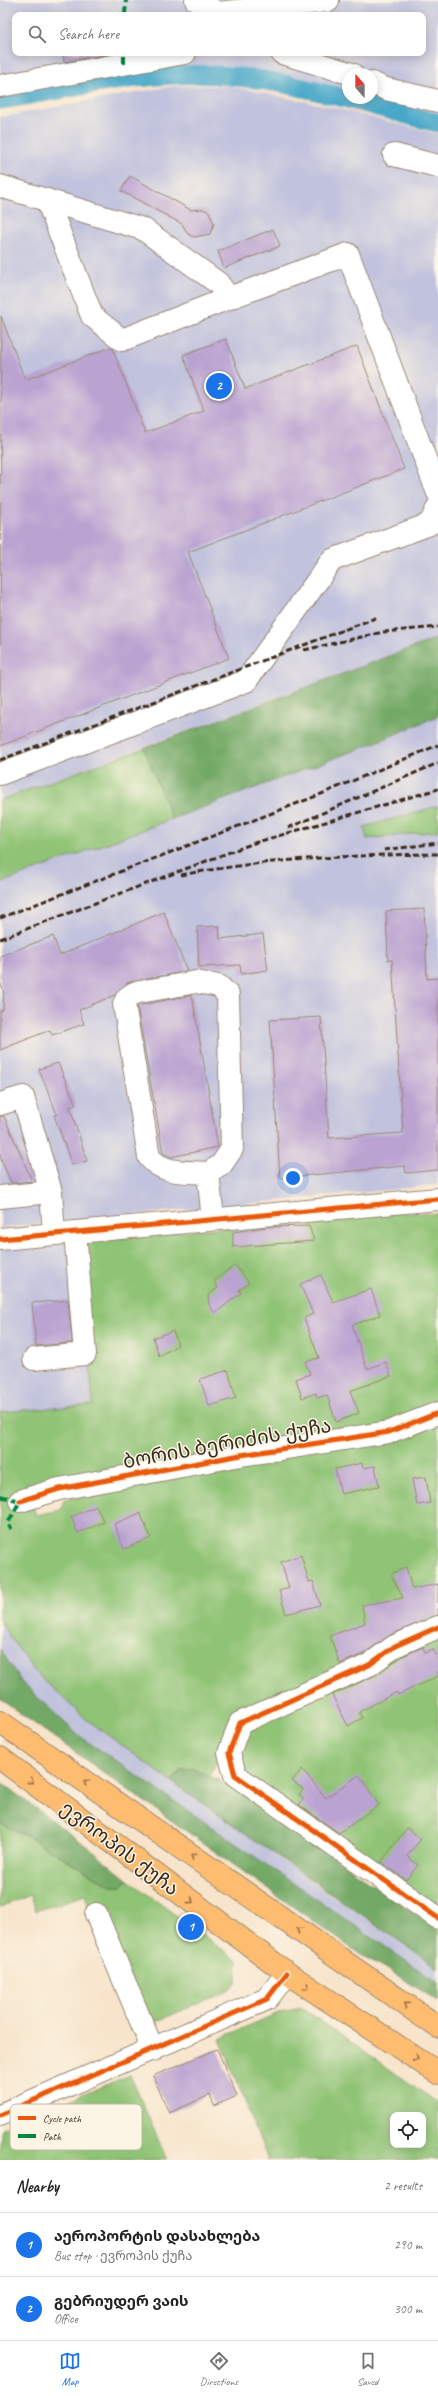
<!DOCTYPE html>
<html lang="en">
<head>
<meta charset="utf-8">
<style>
	body { margin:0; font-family:Caveat,"Noto Sans Georgian",sans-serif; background:#f2f2f2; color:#222 }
	.controls { position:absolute; right:12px; bottom:12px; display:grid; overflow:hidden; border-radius:8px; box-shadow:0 2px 10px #0003 }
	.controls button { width:36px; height:36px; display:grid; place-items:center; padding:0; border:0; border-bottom:1px solid #e0e0e0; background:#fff; color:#222; font:20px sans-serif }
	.compass { position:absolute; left:342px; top:68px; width:36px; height:36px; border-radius:50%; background:#fff; box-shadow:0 2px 10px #0003; rotate:339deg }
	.you { position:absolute; left:293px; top:1178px; width:14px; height:14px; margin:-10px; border:3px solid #fff; border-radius:50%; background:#1a73e8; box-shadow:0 0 0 6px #1a73e833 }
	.badge { display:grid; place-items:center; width:26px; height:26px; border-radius:50%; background:#1a73e8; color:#fff; font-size:13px; font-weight:700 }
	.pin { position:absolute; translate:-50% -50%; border:2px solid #fff; box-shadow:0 1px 4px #0006 }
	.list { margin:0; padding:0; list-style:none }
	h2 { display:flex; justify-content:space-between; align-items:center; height:52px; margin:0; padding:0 16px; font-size:17px }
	h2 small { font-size:13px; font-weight:400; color:#767676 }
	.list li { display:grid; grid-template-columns:26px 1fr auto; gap:12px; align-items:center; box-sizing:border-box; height:64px; padding:0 16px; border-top:1px solid #e0e0e0 }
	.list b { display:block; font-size:15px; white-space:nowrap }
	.list p { margin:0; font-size:13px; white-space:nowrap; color:#767676 }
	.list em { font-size:13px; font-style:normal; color:#767676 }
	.icon { flex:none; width:22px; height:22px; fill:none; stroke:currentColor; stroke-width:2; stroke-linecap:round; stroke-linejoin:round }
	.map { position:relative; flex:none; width:438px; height:2160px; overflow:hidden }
	.search { position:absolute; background:#fff; box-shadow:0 2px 10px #0003; left:12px; right:12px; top:12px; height:44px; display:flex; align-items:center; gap:10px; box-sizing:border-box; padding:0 14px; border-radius:8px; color:#767676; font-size:15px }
	.sheet { height:180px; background:#fff }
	nav { display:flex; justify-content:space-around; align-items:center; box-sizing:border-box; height:56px; border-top:1px solid #e0e0e0; background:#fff; font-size:11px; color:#767676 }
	nav a { display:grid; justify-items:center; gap:2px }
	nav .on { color:#1a73e8 }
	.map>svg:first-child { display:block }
</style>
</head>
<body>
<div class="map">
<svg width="438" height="2160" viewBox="0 0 438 2160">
	<rect width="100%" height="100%" fill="#fcf5e5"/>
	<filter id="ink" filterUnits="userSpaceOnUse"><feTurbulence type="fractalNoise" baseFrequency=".025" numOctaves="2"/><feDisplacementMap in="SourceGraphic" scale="8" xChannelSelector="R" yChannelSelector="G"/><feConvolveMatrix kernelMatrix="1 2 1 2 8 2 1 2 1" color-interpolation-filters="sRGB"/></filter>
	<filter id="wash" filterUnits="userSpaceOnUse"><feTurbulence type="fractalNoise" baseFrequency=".012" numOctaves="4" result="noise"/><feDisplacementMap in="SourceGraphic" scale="16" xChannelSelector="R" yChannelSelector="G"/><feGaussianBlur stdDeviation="0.9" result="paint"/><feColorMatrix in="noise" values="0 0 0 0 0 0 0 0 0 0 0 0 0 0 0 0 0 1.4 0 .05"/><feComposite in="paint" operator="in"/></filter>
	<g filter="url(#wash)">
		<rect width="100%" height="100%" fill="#f7e4cb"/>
		<!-- industrial -->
		<g fill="#c1c2dd" fill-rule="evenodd">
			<path d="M0 0H438V113L372 96V74H348V90L307 79 231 66 159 68 0 93ZM15 15H423V53H15Z"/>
			<polygon points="173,86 230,86 323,105 438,134 438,638 0,800 0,117"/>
			<polygon points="438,716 438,806 365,827 367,839 438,831 438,1185 0,1228 0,883 367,746"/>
			<polygon points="80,1242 93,1405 0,1412 0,1248"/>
			<polygon points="0,1623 36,1673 86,1719 331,1895 438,1968 438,1983 78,1735 22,1683 0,1649"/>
		</g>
		<!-- green -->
		<g fill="#8fc375" stroke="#65764a" fill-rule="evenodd">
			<polygon points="144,748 172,819 0,883 0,800"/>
			<polygon points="438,806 438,831 367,839 364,827"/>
			<polygon points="385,1211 438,1214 438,1409 391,1427 25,1485 36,1515 61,1510 64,1500 438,1422 438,1618 371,1651 319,1681 278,1693 240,1717 209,1776 192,1768 180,1770 172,1782 86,1719 36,1673 0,1623 0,1412 93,1405 80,1242"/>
			<polygon points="438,1636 438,1910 237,1768 239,1743 252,1726"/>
			<polygon points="0,1823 32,1839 111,1886 122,1886 128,1880 238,1961 236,1984 228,1991 150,2024 99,1903 89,1908 85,1895 36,1911 31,1895 0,1907"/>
			<path d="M302 2008 438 2103V2160H268L220 2038 281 2012ZM393 2115H423V2145H393Z"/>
			<polygon points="130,2075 167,2160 0,2160 0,2129"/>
		</g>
		<!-- forest -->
		<g fill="#73a966" stroke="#576a42">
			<polygon points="438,638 438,716 367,746 172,819 144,748"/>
			<polygon points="0,1649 22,1683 78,1735 438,1983 438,2001 384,1967 361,1955 0,1699"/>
			<polygon points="192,1768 234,1787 438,1930 438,1968 172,1782 180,1770"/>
			<polygon points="0,1782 84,1844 128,1880 122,1886 111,1886 32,1839 0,1823"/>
		</g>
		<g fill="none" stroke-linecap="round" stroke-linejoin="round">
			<!-- canal -->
			<path stroke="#4aa8c9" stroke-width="19" d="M0 100C76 88 154 69 231 76 302 83 370 106 438 123"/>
		</g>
		<g id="blocks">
			<!-- building -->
			<g fill="#baa3d1">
				<polygon points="63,53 104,53 104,55 64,62"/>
				<polygon points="130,176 191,210 203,209 209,212 214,224 210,234 194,237 188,234 182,224 121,191"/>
				<polygon points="273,229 280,246 224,268 218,251"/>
				<polygon points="1,316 25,380 111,347 113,349 145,433 204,411 183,355 226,339 245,389 357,346 404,469 188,552 229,658 0,746"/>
				<polygon points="424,909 427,979 438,978 438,1170 406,1173 405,1166 280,1178 270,1020 321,1017 329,1138 403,1133 392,960 388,960 386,911"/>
				<polygon points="164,912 187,971 127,983 115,995 79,1010 84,1024 52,1035 50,1030 0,1050 0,1011 3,1010 4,992 0,982 0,956 53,936 60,955"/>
				<polygon points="219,926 220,939 263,934 268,970 241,974 240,965 199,967 197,927"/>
				<polygon points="192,995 218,1147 171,1157 163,1153 137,1006"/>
				<polygon points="58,1063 76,1105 70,1107 87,1161 72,1165 54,1115 57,1114 39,1069"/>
				<polygon points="0,1116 4,1116 32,1181 11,1183 0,1157"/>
				<polygon points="309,1226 314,1241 233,1247 233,1232 266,1227"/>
				<polygon points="235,1265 249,1283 239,1290 241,1293 215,1313 209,1305 208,1295 218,1288 214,1281"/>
				<polygon points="321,1275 333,1302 371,1289 380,1315 352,1325 367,1369 386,1362 391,1376 350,1391 359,1413 336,1422 327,1395 317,1398 316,1393 302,1398 296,1379 310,1374 305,1362 319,1358 304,1318 313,1314 300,1284"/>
				<polygon points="68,1300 72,1343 36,1346 32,1303"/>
				<polygon points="173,1331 178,1345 159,1356 153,1338"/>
				<polygon points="228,1370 236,1398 209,1406 200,1379"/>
				<polygon points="362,1463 363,1468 375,1466 379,1486 341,1494 335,1469"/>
				<polygon points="426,1477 430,1503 417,1505 412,1479"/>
				<polygon points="96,1506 104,1522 78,1533 71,1517"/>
				<polygon points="140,1513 151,1538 124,1549 114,1524"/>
				<polygon points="301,1555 309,1582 313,1581 320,1605 286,1614 279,1591 289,1588 281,1562"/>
				<polygon points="406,1567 412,1589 438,1584 438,1615 390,1635 363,1654 340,1664 330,1636 365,1623 362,1605 403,1598 391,1574"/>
				<polygon points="423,1647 425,1653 433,1649 438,1660 438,1676 398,1695 397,1692 359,1712 362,1718 348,1726 332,1695 374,1676 401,1657"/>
				<polygon points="302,1769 326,1798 359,1775 379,1805 339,1833 299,1805 304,1798 299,1795 303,1789 292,1781"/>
				<polygon points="407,1828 421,1839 407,1856 418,1865 406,1880 381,1862"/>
				<polygon points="217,2049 237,2096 214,2106 210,2095 169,2113 153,2076"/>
			</g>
		</g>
	</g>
	<g filter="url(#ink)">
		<use href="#blocks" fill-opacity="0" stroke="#998774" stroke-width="1"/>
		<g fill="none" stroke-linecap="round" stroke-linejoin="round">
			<!-- minor casing -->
			<g stroke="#998774" stroke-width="24">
				<g id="minor">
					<polyline points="196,0 218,13 328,1"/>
					<polyline points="282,53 352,74"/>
					<polyline points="372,83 386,89 438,101"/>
					<polyline points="0,86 185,53"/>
					<polyline points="394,155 438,166"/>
					<polyline points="0,186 143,229 218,283 229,298 348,254 438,493"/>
					<polyline points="47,200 92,316 122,340 229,298"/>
					<polyline points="0,774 246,681 332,560 430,524 438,507"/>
					<polyline points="0,1104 23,1097 51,1192 54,1234"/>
					<path d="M208 1173C187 1171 163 1175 149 1157L124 1004 127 998 134 993 196 982 219 986 228 995 232 1149 221 1165 208 1173 213 1219"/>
					<polyline points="0,1197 51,1192"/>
					<polyline points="0,1239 438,1199"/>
					<polyline points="34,1359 85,1354 75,1232"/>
					<polyline points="20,1501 59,1489 241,1455 389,1432 438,1413"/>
					<polyline points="438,1627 395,1646 369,1665 240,1723 229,1753 235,1775 438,1918"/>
					<polyline points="96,1914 153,2050"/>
					<polyline points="0,2115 267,1999 287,1973"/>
				</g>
			</g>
			<!-- major casing -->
			<g stroke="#998774" stroke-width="24">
				<g id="major">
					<polyline points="0,1722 438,2027"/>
					<polyline points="0,1758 287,1973 438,2073"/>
				</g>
			</g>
			<!-- minor -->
			<use href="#minor" stroke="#fff" stroke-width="22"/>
			<!-- major -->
			<use href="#major" stroke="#fdbc6f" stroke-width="22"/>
			<!-- rail -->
			<g stroke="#3b2a1e" stroke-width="3" stroke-dasharray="6 3" stroke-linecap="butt">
				<polyline points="304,650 383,632 438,627"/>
				<polyline points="0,760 378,617"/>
				<polyline points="288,828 438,763"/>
				<polyline points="384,850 438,843"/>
				<path d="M181 875C266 859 352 855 438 854"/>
				<polyline points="0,918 319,795 438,745"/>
				<polyline points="0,939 254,843 438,789"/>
			</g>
			<!-- quiet -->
			<g stroke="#00873e" stroke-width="4" stroke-dasharray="8 4" stroke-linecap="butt">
				<polyline points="125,15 126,0"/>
				<polyline points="124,64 124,53"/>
				<polyline points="0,1496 20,1501 8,1523 11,1529"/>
			</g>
			<!-- cycleway casing -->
			<g stroke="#fcf5e5" stroke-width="8">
				<g id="cycleway">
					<polyline points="0,1239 438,1199"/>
					<polyline points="20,1501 59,1489 241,1455 389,1432 438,1413"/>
					<polyline points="438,1627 395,1646 369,1665 240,1723 229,1753 235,1775 438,1918"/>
					<polyline points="0,2115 267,1999 287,1973"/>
				</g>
			</g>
			<!-- cycleway -->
			<use href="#cycleway" stroke="#e8590c" stroke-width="5"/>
		</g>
		<!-- one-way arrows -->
		<defs><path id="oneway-chevron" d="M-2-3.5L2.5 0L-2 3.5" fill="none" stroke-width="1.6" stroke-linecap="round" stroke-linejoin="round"/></defs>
		<g stroke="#926c42">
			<use href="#oneway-chevron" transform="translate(31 1781) rotate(37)"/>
			<use href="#oneway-chevron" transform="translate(86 1782) rotate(-145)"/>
			<use href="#oneway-chevron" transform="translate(193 1856) rotate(-145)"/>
			<use href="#oneway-chevron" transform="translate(191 1901) rotate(37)"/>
			<use href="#oneway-chevron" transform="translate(299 1930) rotate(-145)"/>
			<use href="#oneway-chevron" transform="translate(307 1987) rotate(33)"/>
			<use href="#oneway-chevron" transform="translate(406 2005) rotate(-145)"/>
			<use href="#oneway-chevron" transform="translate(416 2058) rotate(33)"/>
		</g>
	</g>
	<g text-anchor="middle" stroke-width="3" stroke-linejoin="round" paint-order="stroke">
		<!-- street labels -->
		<g font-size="20" fill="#3b2a1e" stroke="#fcf5e5">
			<text transform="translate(227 1443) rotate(-10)" y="7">ბორის ბერიძის ქუჩა</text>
			<text transform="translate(120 1848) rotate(37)" y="7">ევროპის ქუჩა</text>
		</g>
	</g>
	<!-- legend -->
	<rect x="10" y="2104" width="132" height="46" rx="6" fill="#fcf5e5" stroke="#c2b8a9" stroke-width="1"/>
	<rect x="18" y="2116" width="18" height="4" fill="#e8590c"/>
	<rect x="18" y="2134" width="18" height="4" fill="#00873e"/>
	<g font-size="11" fill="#3b2a1e">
		<text x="43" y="2122">Cycle path</text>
		<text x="43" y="2140">Path</text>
	</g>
</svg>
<div class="controls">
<button><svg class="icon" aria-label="locate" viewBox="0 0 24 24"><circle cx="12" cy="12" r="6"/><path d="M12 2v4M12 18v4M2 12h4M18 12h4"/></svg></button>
</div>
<svg class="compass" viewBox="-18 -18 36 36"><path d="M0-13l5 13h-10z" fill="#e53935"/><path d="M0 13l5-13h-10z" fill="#767676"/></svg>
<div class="you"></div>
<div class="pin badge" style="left:191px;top:1927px">1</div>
<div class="pin badge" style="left:219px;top:386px">2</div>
<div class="search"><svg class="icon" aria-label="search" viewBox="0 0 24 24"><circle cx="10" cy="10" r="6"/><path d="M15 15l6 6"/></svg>Search here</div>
</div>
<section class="sheet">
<h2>Nearby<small>2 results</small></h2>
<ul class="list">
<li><span class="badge">1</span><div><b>აეროპორტის დასახლება</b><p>Bus stop · ევროპის ქუჩა</p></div><em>290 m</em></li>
<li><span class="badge">2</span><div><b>გებრიუდერ ვაის</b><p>Office</p></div><em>300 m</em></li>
</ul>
</section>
<nav>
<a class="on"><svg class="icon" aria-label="map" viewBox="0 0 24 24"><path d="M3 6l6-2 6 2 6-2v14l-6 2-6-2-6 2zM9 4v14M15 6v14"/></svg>Map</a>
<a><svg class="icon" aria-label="directions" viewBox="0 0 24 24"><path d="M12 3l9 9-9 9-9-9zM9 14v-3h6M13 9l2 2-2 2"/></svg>Directions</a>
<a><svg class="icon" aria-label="saved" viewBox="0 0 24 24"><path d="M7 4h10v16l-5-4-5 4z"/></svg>Saved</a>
</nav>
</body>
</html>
